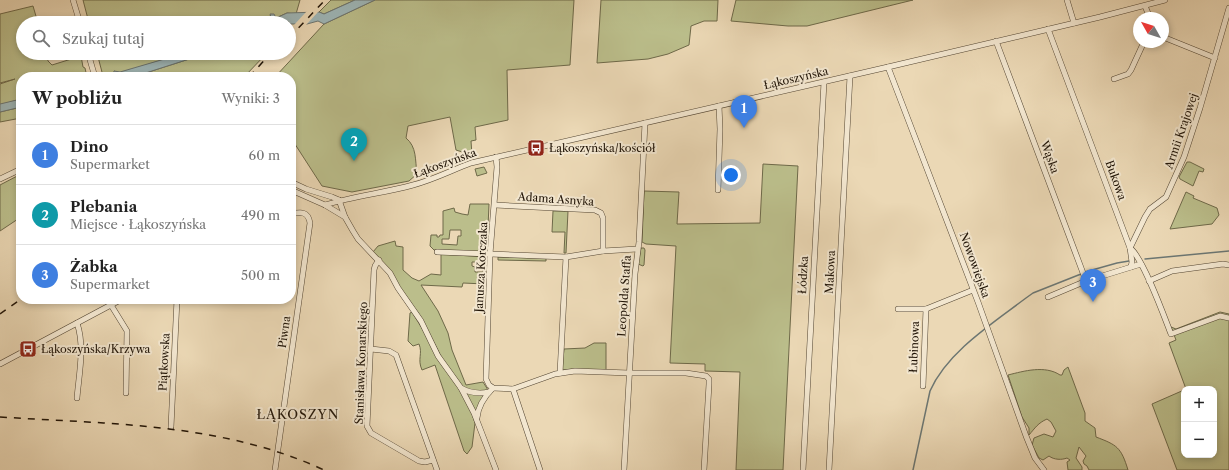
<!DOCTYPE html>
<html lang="pl">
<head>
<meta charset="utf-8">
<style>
	body { margin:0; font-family:"Libre Caslon Text",serif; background:#f2f2f2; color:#222 }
	.controls { position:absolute; right:12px; bottom:12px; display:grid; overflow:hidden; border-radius:8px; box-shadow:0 2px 6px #0003 }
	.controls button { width:36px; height:36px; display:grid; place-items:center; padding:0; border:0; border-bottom:1px solid #e0e0e0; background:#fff; color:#222; font:20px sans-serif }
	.compass { position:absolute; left:1133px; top:12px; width:36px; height:36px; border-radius:50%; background:#fff; box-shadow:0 2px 6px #0003; rotate:309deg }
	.you { position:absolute; left:731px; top:175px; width:14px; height:14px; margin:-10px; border:3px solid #fff; border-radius:50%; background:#1a73e8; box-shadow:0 0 0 6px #1a73e833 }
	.badge { display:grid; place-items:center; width:26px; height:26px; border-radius:50%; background:#b45309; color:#fff; font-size:13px; font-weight:700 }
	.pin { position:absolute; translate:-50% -33px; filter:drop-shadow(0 1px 2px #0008) }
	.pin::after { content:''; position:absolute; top:21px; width:14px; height:12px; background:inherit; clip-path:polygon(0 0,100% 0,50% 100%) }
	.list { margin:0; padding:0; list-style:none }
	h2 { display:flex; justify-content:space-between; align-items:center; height:52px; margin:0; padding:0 16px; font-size:17px }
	h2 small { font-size:13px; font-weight:400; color:#767676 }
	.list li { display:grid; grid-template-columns:26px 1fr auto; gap:12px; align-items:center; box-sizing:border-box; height:60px; padding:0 16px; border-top:1px solid #e0e0e0 }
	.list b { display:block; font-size:15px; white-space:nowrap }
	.list p { margin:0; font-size:13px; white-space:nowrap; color:#767676 }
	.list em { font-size:13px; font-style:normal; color:#767676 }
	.icon { flex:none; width:22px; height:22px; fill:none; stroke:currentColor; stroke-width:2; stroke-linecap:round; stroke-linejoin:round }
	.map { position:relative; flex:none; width:1229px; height:470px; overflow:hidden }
	.search { position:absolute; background:#fff; box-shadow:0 2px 6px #0003; left:16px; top:16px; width:280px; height:44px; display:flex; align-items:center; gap:10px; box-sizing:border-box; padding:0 14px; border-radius:22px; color:#767676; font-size:15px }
	.panel { position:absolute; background:#fff; box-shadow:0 2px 6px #0003; left:16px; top:72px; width:280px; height:232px; border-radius:16px }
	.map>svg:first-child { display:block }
</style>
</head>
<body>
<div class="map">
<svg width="1229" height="470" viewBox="0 0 1229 470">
	<rect width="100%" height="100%" fill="#ebd8b5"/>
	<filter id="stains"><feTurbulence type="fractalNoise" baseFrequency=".005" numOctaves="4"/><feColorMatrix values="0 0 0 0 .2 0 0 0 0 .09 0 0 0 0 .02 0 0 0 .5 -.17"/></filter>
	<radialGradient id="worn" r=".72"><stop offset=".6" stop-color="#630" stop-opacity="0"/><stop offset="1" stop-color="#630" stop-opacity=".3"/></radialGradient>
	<!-- green -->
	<g fill="#bbbe8b" stroke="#6e6949" fill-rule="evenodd">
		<polygon points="83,0 300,0 296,14 287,13 276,18 270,15 273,20 265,23 89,23"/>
		<polygon points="331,0 355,0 324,14 319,12"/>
		<path d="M375 0H574L570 65 507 70 508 120 475 127 476 140 471 141 472 155 456 150 450 117 408 126 406 138C417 147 415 160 417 174L409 181 352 192 322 186 291 138V77H275L324 24Z"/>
		<polygon points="601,0 718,0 717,21 704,21 691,26 689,45 668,54 648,59 597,63"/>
		<polygon points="736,0 913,0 807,26 788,26 731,21"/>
		<polygon points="33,6 38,23 23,23 23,53 46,53 48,61 52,65 81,56 83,67 85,68 87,77 21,77 21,99 0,105 0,84 15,79 0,83 0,14"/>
		<polygon points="97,53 185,53 120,73 114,71 115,74 103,76"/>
		<polygon points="208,53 267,53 244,77 133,77"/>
		<polygon points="21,107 21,118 0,122 0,112"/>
		<polygon points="1187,162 1190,162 1204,169 1203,172 1199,171 1193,186 1180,179 1179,177"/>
		<polygon points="763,164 798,166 783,470 736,470 740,372 705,371 705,364 670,363 676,246 646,244 642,242 644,191 679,192 677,224 760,223"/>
		<polygon points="484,167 487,173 477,176 475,169"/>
		<polygon points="21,174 21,217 0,231 0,185"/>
		<polygon points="1186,192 1194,196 1193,198 1217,208 1219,215 1212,224 1170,229"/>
		<path d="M470 204H489L488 227H490L488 251H484V252L434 250 430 246 431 235H437V237H439L440 235H443V211L454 208 455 212 462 214 468 215ZM450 230H461V236H458L457 245 442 244V239H449Z"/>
		<polygon points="553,211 568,211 566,253 564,253 565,232 552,232"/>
		<path d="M395 241 396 246 403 247V270L412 278 419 281 431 274 441 275V254L486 257 485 284 463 283 462 287 421 285 438 311 448 333 452 350 466 385 483 382 488 390 476 414 446 366 423 321 373 252 378 246ZM472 262H483V272H475V267L472 266Z"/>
		<polygon points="641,248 644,248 645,250 644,265 643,266 638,264"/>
		<polygon points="498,257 546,258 546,261 498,260"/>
		<path d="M412 312 469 405 475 423 472 447 467 454 464 451 435 365 422 370C417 359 423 354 419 344L413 346 408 341 410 313Z"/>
		<polygon points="1220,312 1229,314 1229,470 1177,470 1152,404 1184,390 1184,455 1214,455 1214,389 1186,389 1169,343 1176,340 1171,327 1176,329"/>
		<polygon points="594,343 606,343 606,370 562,370 564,349 585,348"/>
		<path d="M1068 367 1085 413V421L1095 428 1096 437C1117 445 1121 447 1128 470H1089L1087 466 1084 464 1083 461 1086 456 1079 447 1076 458 1082 467V470H1068L1067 462 1070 460 1067 458C1062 460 1054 460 1049 456L1043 460 1039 458 1032 445 1034 438 1044 434 1053 437 1056 431 1051 422 1047 419C1038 423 1035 428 1029 435V428L1022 417 1008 375C1024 371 1045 365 1060 375H1062L1064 370Z"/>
	</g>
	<!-- water -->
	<g fill="#9eb7b9" stroke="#6c7672">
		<polygon points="355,0 375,0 324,24 318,21 307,24 291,24 288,21 284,23 265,23 272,20 270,14 274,14 276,18 287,13 319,12 324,14"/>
		<polygon points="185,53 208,53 133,77 100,77 114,74 114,71 120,72"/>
		<polygon points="21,99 21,107 0,112 0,104"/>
	</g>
	<!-- pier -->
	<polygon fill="#ebd8b5" points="307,11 319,11 305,26 293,26"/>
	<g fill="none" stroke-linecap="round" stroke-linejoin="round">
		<!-- stream -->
		<g stroke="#6c7672" stroke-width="1.5">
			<polyline points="1145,259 1229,251"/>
			<polyline points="1085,272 1117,263 1129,261"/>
			<path d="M913 470 930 391C947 352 993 323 1026 298L1033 293 1081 274"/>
		</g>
		<!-- minor casing -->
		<g stroke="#534532" stroke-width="6">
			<g id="minor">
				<polyline points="73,0 80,23"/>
				<polyline points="1067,0 1074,23"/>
				<polyline points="1145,6 1150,18"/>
				<path d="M1048 29 1130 248C1143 258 1164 316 1171 334L1220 316 1229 318"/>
				<polyline points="1163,37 1215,58"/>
				<polyline points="996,41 1086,281"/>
				<polyline points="88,53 95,77"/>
				<polyline points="888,67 978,302 1026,436 1035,458 1044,470"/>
				<polyline points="1114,79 1128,74 1131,70 1143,44 1148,42"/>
				<polyline points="496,157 497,167 490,254 486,379 489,385 493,388 513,389 555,374 575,371 629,373 686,373 706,376 709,379 709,384 704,470"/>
				<polyline points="0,179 21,169"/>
				<polyline points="291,182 306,189 332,197 339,200"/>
				<polyline points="291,190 325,205 345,217"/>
				<polyline points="718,190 720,129 719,106"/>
				<polyline points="339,200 345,217 353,231 358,239 390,273 398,288 421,321 438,356 461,388 474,413 496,470"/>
				<path d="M325 205C354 196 384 193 413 185 433 180 452 170 471 163L888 67 1100 17 1165 0"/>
				<polyline points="495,205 595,210 601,213 603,218 603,251"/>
				<polyline points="437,252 566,257 603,251 637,249"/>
				<polyline points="379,260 375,266 374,270 367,426 371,433 419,461 425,462 433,460"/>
				<polyline points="1131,267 1132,262 1130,248 1145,217 1150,209 1166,197 1184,157 1200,108 1229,8"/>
				<polyline points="1149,281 1172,271 1223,264 1229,265"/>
				<polyline points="1048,297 1086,281 1141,264"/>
				<polyline points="111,305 127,331 126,393"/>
				<polyline points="898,309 926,309 973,290"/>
				<path d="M77 323C85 346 79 374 77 398"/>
				<polyline points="371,349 389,351 396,355 437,470"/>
				<polyline points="0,364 122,299"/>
				<polyline points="560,373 566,257"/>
				<polyline points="923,386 926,309"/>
				<path d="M461 388C470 393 479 394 489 392"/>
				<polyline points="513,389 540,470"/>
				<path d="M477 418C478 407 485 396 493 388"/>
				<polyline points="171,427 177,299"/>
				<path d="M275 470 310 223C308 211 301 212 291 214"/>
				<polyline points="624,470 635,274 639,242 645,123"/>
				<polyline points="803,470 824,82"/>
				<polyline points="829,470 850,76"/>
			</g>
		</g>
		<!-- minor -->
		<use href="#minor" stroke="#f2e6cf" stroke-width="5"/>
		<!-- rail -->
		<g stroke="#201407" stroke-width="1.5" stroke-dasharray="7 7" stroke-linecap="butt">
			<polyline points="289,38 325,0"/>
			<polyline points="249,77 271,53"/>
			<polyline points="0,314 21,299"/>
			<path d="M0 417C109 424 223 423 324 470"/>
		</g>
	</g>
	<!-- icons -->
	<defs>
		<g id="bus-square" transform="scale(0.9)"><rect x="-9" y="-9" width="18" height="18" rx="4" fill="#8f2418" stroke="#f2e6cf"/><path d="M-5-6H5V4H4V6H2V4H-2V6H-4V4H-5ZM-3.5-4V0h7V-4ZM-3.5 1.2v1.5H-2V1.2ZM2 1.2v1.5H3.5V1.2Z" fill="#fff"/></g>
	</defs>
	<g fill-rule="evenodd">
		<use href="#bus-square" x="536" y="148"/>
		<use href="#bus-square" x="28" y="349"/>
	</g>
	<g text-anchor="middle" stroke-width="4" stroke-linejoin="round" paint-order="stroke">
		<!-- street labels -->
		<g font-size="11" fill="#201407" stroke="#f2e6cf">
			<text transform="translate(796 78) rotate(-13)" y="4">Łąkoszyńska</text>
			<text transform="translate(1181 131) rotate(-71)" y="4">Armii Krajowej</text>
			<text transform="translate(1050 157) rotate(70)" y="4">Wąska</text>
			<text transform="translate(445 163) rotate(-20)" y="4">Łąkoszyńska</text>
			<text transform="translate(1116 180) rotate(70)" y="4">Bukowa</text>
			<text transform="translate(556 199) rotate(4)" y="4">Adama Asnyka</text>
			<text transform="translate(975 265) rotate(70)" y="4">Nowowiejska</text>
			<text transform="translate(481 267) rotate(-87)" y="4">Janusza Korczaka</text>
			<text transform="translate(830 272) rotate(-87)" y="4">Makowa</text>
			<text transform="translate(803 275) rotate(-87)" y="4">Łódzka</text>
			<text transform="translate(624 296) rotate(-86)" y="4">Leopolda Staffa</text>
			<text transform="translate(284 332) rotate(-82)" y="4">Piwna</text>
			<text transform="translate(914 347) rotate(-88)" y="4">Łubinowa</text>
			<text transform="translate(164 362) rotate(-87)" y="4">Piątkowska</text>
			<text transform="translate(361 363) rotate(-88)" y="4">Stanisława Konarskiego</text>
		</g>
		<!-- poi labels -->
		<g font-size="11" fill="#201407" stroke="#f2e6cf" text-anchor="start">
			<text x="549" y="152">Łąkoszyńska/kościół</text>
			<text x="41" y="353">Łąkoszyńska/Krzywa</text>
		</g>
		<!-- quarter labels -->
		<g font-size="13" letter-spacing="1" fill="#201407" stroke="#f2e6cf">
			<text x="298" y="419">ŁĄKOSZYN</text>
		</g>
	</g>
	<rect width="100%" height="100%" filter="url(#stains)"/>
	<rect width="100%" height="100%" fill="url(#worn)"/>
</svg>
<div class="controls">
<button>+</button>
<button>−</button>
</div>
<svg class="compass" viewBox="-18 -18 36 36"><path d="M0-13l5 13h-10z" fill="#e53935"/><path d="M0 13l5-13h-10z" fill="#767676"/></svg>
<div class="you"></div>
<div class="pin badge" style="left:744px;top:128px;background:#3f7fe0">1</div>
<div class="pin badge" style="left:354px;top:161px;background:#0f9aa8">2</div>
<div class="pin badge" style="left:1093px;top:302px;background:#3f7fe0">3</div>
<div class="search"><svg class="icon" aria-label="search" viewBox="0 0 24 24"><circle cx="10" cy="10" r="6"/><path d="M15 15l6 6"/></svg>Szukaj tutaj</div>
<section class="panel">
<h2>W pobliżu<small>Wyniki: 3</small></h2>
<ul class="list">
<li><span class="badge" style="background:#3f7fe0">1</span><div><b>Dino</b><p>Supermarket</p></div><em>60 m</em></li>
<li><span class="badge" style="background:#0f9aa8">2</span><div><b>Plebania</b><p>Miejsce · Łąkoszyńska</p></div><em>490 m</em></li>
<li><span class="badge" style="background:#3f7fe0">3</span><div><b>Żabka</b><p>Supermarket</p></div><em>500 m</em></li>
</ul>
</section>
</div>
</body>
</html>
